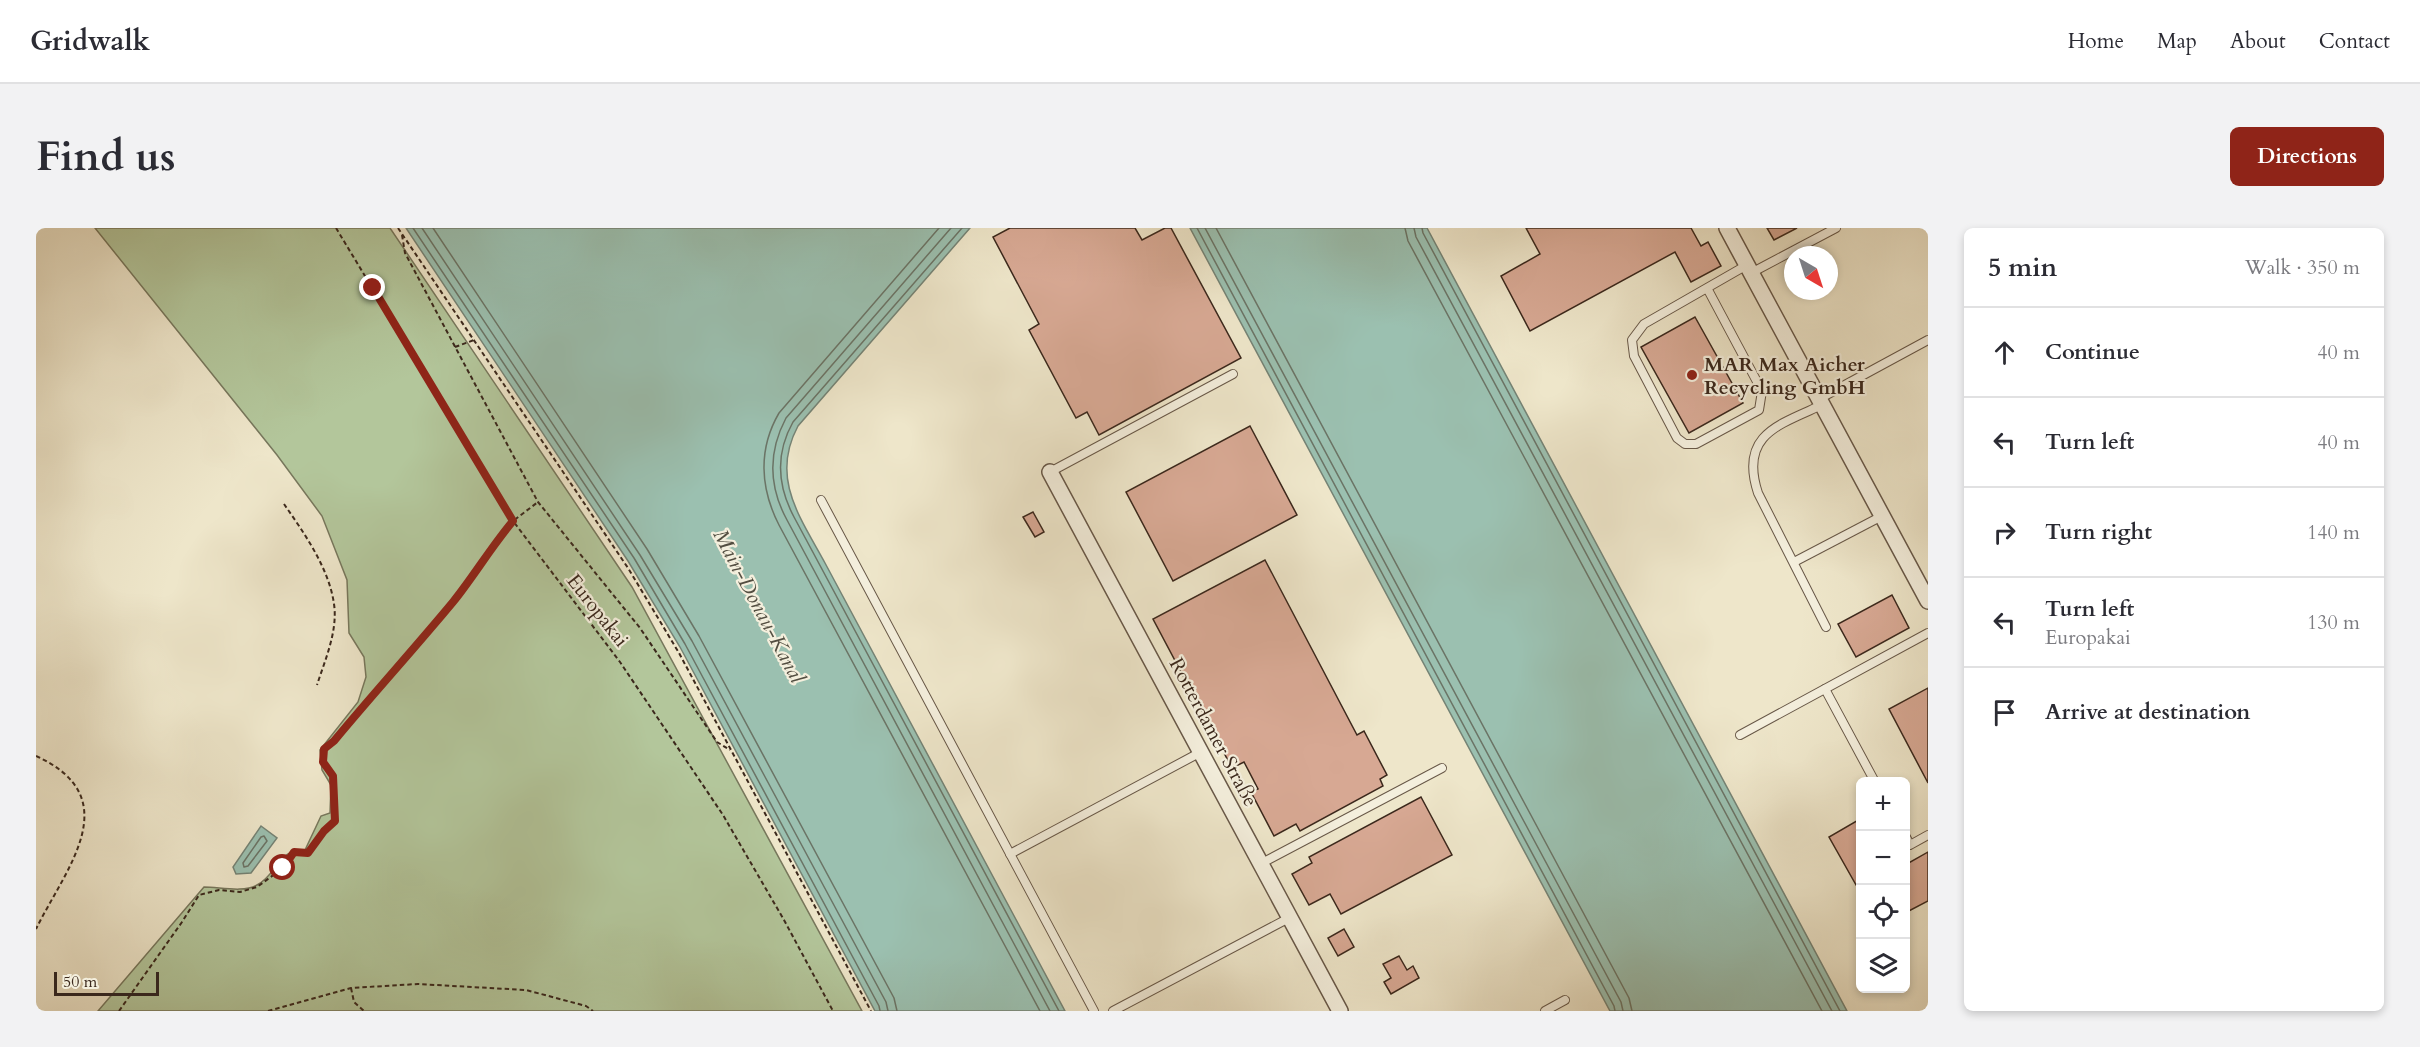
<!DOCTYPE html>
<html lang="en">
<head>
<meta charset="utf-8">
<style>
	body { margin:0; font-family:Cardo,serif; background:#f2f2f3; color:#2b2b33 }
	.controls { position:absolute; right:18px; bottom:18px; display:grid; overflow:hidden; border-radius:9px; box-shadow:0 3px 9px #0003 }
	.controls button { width:54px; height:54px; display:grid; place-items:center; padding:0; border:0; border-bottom:2px solid #e1e1e2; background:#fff; color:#2b2b33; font:30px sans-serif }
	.compass { position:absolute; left:1748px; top:18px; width:54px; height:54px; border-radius:50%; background:#fff; box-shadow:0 3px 9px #0003; rotate:141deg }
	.scale { position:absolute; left:18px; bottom:15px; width:105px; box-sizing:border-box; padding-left:6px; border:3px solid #3b281c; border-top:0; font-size:16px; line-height:21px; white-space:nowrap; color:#3b281c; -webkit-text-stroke:4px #f4efdd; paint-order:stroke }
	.stop { position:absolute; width:18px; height:18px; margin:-14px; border:4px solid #8f2418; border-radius:50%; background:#fff }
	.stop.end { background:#8f2418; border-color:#fff; box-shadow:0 2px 6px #0008 }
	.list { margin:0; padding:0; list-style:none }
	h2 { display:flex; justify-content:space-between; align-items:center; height:78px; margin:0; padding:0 24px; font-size:26px }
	h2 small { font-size:20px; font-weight:400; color:#7c7c81 }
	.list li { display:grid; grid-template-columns:39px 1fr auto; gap:18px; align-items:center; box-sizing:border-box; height:90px; padding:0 24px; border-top:2px solid #e1e1e2 }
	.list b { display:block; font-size:22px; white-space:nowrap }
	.list p { margin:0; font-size:20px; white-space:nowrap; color:#7c7c81 }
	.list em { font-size:20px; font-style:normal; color:#7c7c81 }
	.icon { flex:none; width:33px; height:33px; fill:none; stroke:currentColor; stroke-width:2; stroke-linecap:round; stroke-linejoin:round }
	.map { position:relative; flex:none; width:1892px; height:783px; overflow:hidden; border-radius:9px }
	header { display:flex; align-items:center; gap:36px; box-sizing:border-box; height:84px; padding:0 30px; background:#fff; border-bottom:2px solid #e1e1e2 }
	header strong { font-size:28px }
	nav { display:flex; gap:33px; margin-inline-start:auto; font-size:21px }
	.intro { display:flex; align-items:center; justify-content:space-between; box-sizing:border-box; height:144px; padding:0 36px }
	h1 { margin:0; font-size:42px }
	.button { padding:15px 27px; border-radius:9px; background:#8f2418; color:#fff; font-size:21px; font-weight:700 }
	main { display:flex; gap:36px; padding:0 36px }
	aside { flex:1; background:#fff; border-radius:9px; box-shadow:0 3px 9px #0003 }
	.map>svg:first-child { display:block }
</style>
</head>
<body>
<header>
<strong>Gridwalk</strong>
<nav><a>Home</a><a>Map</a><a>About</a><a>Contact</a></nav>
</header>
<div class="intro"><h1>Find us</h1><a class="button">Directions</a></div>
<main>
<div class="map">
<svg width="1892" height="783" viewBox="0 0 1892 783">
	<rect width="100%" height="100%" fill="#eee6ca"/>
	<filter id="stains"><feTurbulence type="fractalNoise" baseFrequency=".00333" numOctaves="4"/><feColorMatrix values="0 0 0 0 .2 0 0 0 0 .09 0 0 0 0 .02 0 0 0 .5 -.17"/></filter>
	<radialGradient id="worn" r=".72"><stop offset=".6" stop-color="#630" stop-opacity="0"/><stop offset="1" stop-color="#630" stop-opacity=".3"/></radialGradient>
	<!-- green -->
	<path fill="#b3c69b" stroke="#77775c" stroke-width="1.5" d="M59 0H354L596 359 826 783H62L168 659C184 659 207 665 221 657 243 645 240 622 269 622L285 588 294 585 295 557 286 542 284 522 322 474 330 449 328 429 313 405 311 352 286 288 241 227Z"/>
	<!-- water -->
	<g fill="#9bc0b0" stroke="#758375" stroke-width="1.5">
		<path d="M370 0H934L762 198C734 250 764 289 789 335L1029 783H839L644 419 592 333Z"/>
		<polygon points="1154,0 1391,0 1811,783 1574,783"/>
		<polygon points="225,598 241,610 215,645 200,646 197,639"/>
	</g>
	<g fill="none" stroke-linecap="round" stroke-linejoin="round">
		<!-- shore -->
		<g stroke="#6b7466" stroke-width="1.5">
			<polyline points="377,0 598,330 649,416 843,778 844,783"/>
			<polyline points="386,0 604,327 656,413 850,774 852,783"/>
			<polyline points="397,0 611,321 663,408 858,770 861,783"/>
			<path d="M903 0 743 185C722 221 724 260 743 297L1004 783"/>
			<path d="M915 0 750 190C732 224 733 259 751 292L1014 783"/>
			<path d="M926 0 757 194C739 226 741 257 758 289L1023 783"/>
			<polyline points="1161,0 1578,778 1579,783"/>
			<polyline points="1169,0 1585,774 1587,783"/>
			<polyline points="1180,0 1593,770 1596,783"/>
			<polyline points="1369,0 1372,13 1786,783"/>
			<polyline points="1378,0 1380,9 1796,783"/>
			<polyline points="1386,0 1387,5 1804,783"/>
			<polygon points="228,608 231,613 212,638 208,639 207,635 225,609"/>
		</g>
	</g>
	<!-- building -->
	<g fill="#d7a893" stroke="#3b281c" stroke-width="1.5">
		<polygon points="974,0 1099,0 1106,12 1129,0 1135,0 1205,130 1063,207 1051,184 1040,190 993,102 1003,96 957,9"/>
		<polygon points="1490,0 1655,0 1665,18 1672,14 1685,38 1655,54 1639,24 1494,103 1465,48 1504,26"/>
		<polygon points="1731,0 1761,0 1738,12"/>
		<polygon points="1659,89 1707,175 1653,205 1605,119"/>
		<polygon points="1214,198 1261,287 1137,353 1090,264"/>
		<polygon points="997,284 1008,304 999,309 987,289"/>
		<polygon points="1229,332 1321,507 1328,503 1351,547 1344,551 1347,558 1264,603 1260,596 1238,608 1215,564 1222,561 1208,534 1196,540 1117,391"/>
		<polygon points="1856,367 1873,400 1820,429 1802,396"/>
		<polygon points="1892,460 1892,555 1853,481"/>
		<polygon points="1385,569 1416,627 1305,686 1294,666 1273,677 1256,646 1276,635 1273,629"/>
		<polygon points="1824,591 1824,664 1793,609"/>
		<polygon points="1892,624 1892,673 1869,685 1869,637"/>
		<polygon points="1308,701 1318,719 1302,728 1292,710"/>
		<polygon points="1363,728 1371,742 1377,738 1383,750 1355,766 1348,754 1355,750 1347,736"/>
	</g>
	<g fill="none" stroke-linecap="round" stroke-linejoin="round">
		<!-- lane casing -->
		<g stroke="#685848" stroke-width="10">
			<g id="lane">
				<polyline points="1715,45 1800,0"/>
				<polyline points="1671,60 1726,163 1723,182 1660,216 1649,216 1641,210 1598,128 1596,112 1608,96 1711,37"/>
				<polyline points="1783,171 1892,112"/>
				<path d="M1786 177C1742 197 1703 207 1722 265L1790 399"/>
				<polyline points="1014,244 1197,146"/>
				<polyline points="785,272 1058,783"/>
				<polyline points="1758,334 1846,288"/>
				<polyline points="1789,461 1839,554"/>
				<polyline points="1704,507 1892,405"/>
				<polyline points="1870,609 1874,617 1892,607"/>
				<polyline points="974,626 1165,524"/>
				<polyline points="1224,636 1406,540"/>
				<polyline points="1077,783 1253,690"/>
				<polyline points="1509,783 1529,772"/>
			</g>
		</g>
		<!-- street casing -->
		<g stroke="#685848" stroke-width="18">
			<g id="street">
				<polyline points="1691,0 1892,373"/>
				<polyline points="1014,244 1304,783"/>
			</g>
		</g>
		<!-- path -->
		<g stroke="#3b281c" stroke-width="2" stroke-dasharray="4.5 3" stroke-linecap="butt">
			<polyline points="300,0 477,293 584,434 687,587 748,692 797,783"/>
			<polyline points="362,0 592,340 643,425 835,783"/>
			<polyline points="366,7 369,25 502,274 604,400 681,514 694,522"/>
			<polyline points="419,119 438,112"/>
			<path d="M248 276C268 305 293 340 298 376 302 403 289 432 281 457"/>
			<path d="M0 528C92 570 30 640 0 701"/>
			<polyline points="315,760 318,774 328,783"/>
			<polyline points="83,783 146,694 163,667 183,662 204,664 221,659 247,640 258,624 272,625 288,604 299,593 297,548 287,535 288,521 298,513 332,471 381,418 444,341 459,315 477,293 502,274"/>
			<polyline points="232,783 315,760 382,756 490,762 550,778 557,783"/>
		</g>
		<!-- lane -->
		<use href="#lane" stroke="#f4efdd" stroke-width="8"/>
		<!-- street -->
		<use href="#street" stroke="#f4efdd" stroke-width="15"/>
	</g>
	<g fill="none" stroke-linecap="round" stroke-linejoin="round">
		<!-- route -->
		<path stroke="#8f2418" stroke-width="8" d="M247 640 258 624 272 625 288 603 299 593 297 548 287 534 288 521 298 513C337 466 378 421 417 374 438 348 455 319 477 293L337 60"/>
	</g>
	<!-- markers -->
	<circle fill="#8f2418" stroke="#f4efdd" stroke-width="2" cx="1656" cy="147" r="6"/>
	<g text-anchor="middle" stroke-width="4.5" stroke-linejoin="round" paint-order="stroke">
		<!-- poi labels -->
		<g font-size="20" font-weight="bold" fill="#3b281c" stroke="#f4efdd" text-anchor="start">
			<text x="1668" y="143">MAR Max Aicher<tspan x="1668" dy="23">Recycling GmbH</tspan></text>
		</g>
		<!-- street labels -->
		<g font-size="20" fill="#3b281c" stroke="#f4efdd">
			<text transform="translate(562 382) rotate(52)" y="7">Europakai</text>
			<text transform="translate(1178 504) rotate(62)" y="7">Rotterdamer Straße</text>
		</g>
		<!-- water labels -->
		<g font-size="21" font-style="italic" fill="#534e41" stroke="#f4efdd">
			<text transform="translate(723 378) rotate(62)" y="7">Main-Donau-Kanal</text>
		</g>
	</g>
	<rect width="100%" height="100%" filter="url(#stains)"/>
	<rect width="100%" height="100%" fill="url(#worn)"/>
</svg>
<div class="controls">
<button>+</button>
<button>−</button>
<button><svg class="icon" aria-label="locate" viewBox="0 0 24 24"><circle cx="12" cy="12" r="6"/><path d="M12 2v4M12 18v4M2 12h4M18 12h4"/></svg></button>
<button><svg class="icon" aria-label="layers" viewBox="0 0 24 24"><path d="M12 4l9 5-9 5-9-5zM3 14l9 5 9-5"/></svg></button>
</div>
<svg class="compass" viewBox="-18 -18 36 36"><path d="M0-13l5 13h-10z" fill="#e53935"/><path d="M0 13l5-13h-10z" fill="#7c7c81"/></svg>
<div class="scale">50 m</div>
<div class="stop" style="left:247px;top:640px"></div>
<div class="stop end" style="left:337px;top:60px"></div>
</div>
<aside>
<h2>5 min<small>Walk · 350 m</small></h2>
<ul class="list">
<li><svg class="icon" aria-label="ahead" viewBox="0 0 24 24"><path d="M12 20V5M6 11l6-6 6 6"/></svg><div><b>Continue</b></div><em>40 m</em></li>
<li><svg class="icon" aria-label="left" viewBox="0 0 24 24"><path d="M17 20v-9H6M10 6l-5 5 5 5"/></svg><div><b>Turn left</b></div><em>40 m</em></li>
<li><svg class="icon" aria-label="right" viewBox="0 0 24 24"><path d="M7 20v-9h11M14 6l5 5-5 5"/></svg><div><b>Turn right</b></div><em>140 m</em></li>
<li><svg class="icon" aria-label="left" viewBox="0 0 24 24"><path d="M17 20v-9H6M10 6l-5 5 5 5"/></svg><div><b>Turn left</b><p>Europakai</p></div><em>130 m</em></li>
<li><svg class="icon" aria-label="arrive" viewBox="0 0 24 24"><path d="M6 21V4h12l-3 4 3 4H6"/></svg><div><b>Arrive at destination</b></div></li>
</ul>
</aside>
</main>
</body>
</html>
